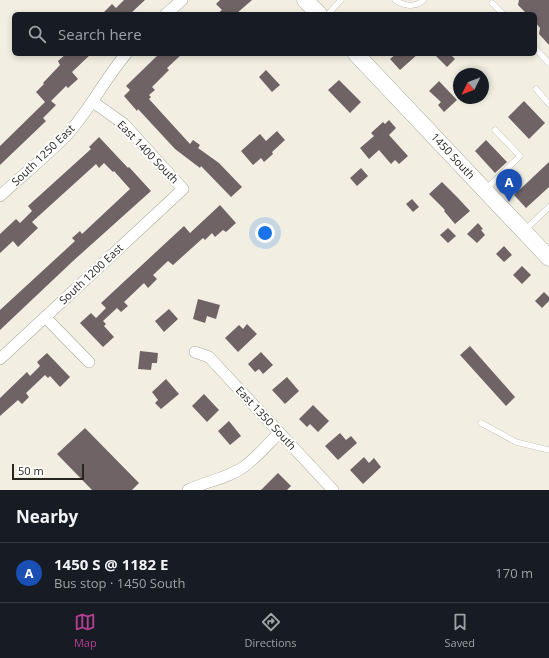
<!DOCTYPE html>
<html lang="en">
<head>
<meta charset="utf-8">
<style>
	body { margin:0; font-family:"Open Sans",sans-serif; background:#242831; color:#f1f3f6 }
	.compass { position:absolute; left:453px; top:68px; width:36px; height:36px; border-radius:50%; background:#171b24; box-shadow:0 2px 6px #0003; rotate:227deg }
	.scale { position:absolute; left:12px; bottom:10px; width:72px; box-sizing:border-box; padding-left:4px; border:2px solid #262520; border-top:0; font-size:11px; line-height:14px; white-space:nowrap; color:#262520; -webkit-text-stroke:3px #fff; paint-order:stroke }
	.you { position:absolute; left:265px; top:233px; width:14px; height:14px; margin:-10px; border:3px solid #fff; border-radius:50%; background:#1a73e8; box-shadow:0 0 0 6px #1a73e833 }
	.badge { display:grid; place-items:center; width:26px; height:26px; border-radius:50%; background:#b73f93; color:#fff; font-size:13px; font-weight:700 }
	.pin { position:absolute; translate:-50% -33px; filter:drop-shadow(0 1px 2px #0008) }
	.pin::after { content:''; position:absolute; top:21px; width:14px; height:12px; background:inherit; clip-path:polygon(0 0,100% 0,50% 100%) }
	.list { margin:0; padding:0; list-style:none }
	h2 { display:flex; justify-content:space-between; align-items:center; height:52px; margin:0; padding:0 16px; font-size:17px }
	h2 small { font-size:13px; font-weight:400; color:#9ea1a6 }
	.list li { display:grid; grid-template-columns:26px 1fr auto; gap:12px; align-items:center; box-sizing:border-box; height:60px; padding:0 16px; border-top:1px solid #363941 }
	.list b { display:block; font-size:15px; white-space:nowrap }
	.list p { margin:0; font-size:13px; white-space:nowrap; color:#9ea1a6 }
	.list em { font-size:13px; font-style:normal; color:#9ea1a6 }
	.icon { flex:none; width:22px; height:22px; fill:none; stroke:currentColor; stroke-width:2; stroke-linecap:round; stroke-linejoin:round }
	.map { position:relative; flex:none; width:549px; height:490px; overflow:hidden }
	.search { position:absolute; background:#171b24; box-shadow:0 2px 6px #0003; left:12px; right:12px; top:12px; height:44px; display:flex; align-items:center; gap:10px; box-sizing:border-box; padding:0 14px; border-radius:6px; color:#9ea1a6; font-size:15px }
	.sheet { height:112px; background:#171b24 }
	nav { display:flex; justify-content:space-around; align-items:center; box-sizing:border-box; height:56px; border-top:1px solid #363941; background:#171b24; font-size:11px; color:#9ea1a6 }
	nav a { display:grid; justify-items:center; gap:2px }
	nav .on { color:#b73f93 }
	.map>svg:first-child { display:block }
</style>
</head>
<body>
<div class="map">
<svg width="549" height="490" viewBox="0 0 549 490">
	<rect width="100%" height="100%" fill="#f2efe2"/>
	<!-- building -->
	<g fill="#706366">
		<polygon points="124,0 145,0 130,14 102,14 112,4 116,8"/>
		<polygon points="220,0 252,0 236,14 217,14 222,10 216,4"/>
		<polygon points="519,0 549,0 549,45 539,34 540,28 535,22 535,14 527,14 518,5"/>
		<polygon points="66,54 91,54 72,72 78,79 68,88 66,86 51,101 56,105 43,118 46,121 0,165 0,146 45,102 36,92 44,84 43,83 60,65 58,61"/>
		<polygon points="159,54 182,54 167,68 169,70 152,87 155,90 149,95 151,97 149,99 190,144 193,140 200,145 198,148 219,163 242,187 231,197 201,166 200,168 175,149 138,109 137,111 124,96 130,90 126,86"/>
		<polygon points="396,54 418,54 400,70 390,59"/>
		<polygon points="434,54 450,54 455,59 447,67"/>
		<polygon points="266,70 280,85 272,92 259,77"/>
		<polygon points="339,80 361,102 350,113 328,90"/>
		<polygon points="439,81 457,100 444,112 438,105 441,102 429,91"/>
		<polygon points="524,101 545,123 529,139 508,117"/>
		<polygon points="389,120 396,128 389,135 408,156 399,164 395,160 391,164 379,150 369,159 360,148 374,136 371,133 383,122 385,124"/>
		<polygon points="277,131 285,140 272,152 273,154 264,162 261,158 253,165 241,151 260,134 266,141"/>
		<polygon points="99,137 128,168 129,167 151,191 73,261 0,330 0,310 75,241 72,238 80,231 82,234 130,189 114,171 113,172 104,163 99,168 96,164 32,222 38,228 18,247 13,241 0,253 0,234 16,219 20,223 32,211 28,206 91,149 89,147"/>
		<polygon points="486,140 507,162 495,173 475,151"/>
		<polygon points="549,162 549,187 526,208 514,195"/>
		<polygon points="361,168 368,176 357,186 350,178"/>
		<polygon points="442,182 458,198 470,211 455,224 444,211 445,210 429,194"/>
		<polygon points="412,199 419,207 413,212 406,204"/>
		<polygon points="220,205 236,223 226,232 223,230 215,237 212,233 205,240 203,238 173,265 168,261 153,275 157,279 148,288 144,283 124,302 128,306 121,312 117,308 103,321 106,324 104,326 114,337 103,347 80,323 91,313 96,318 106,308 101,303 184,226 190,233"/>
		<polygon points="478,223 483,229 481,230 485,235 477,243 467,234"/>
		<polygon points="448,228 456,236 448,243 440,235"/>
		<polygon points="504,246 512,255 504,262 496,254"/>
		<polygon points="522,266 531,275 522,284 513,275"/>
		<polygon points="544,292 549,297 549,301 542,308 535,301"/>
		<polygon points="198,299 220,305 216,319 207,316 205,323 193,319"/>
		<polygon points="169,309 178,319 164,332 155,321"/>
		<polygon points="247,324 257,334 238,352 225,338 239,325 243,329"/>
		<polygon points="470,346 515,397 506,406 460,355"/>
		<polygon points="140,351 158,353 157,363 152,363 151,370 138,369"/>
		<polygon points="261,352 273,365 263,374 259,369 255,372 248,364"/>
		<polygon points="47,353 70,377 60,387 50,376 48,378 45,375 26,393 29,397 22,404 18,400 0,416 0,398 27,372 30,376 40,366 37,362"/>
		<polygon points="287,377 299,391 285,404 272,390"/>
		<polygon points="166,379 179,394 161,409 155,403 158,400 152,392"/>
		<polygon points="204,394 219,410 207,422 192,406"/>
		<polygon points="313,405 329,421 318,432 310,424 307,427 299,419"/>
		<polygon points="229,421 241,436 230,445 218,431"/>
		<polygon points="85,428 139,483 132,490 92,490 57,454"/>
		<polygon points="340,433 346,440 351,436 357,443 338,460 325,446"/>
		<polygon points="364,457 369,463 374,458 381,467 363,484 350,470"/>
		<polygon points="278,473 291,486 287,490 261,490"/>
	</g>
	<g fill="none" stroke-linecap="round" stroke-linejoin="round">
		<!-- lane casing -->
		<g stroke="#aaa89b" stroke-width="6">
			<g id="lane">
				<path d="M395 0C404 6 415 8 424 0"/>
				<polyline points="492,3 503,14"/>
				<polyline points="328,14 341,0"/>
				<polyline points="535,48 549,63"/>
				<polyline points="536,89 549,104"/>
				<polyline points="485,190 520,156 495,130"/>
				<polyline points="525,230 549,207"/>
				<polyline points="481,423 516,442 549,450"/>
			</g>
		</g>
		<!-- street casing -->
		<g stroke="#aaa89b" stroke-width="12">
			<g id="street">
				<polyline points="166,14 182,0"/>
				<path d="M0 196C22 176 45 157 66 136 89 111 104 80 126 54"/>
				<polyline points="45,317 89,362"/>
				<polyline points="195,352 209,357 333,490"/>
				<polyline points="0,359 183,189 124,124 93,102"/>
				<path d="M188 490C207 481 229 478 245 466 258 456 268 444 279 433"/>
			</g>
		</g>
		<!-- secondary casing -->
		<g stroke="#aaa89b" stroke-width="17">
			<g id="secondary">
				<polyline points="305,0 319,14"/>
				<polyline points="356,54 549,258"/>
			</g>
		</g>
		<!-- lane -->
		<use href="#lane" stroke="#fff" stroke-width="5.5"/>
		<!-- street -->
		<use href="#street" stroke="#fff" stroke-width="11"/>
		<!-- secondary -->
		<use href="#secondary" stroke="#fff" stroke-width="16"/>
	</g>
	<g text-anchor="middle" stroke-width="4" stroke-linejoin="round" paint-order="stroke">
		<!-- street labels -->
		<g font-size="11" fill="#262520" stroke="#fff">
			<text transform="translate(148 152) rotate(46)" y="4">East 1400 South</text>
			<text transform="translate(43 155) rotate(-44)" y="4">South 1250 East</text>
			<text transform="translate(453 156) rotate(47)" y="4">1450 South</text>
			<text transform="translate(91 274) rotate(-43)" y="4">South 1200 East</text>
			<text transform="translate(266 418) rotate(47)" y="4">East 1350 South</text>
		</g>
	</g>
</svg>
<svg class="compass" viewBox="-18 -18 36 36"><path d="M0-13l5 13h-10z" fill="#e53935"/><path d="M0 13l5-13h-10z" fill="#9ea1a6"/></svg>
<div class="scale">50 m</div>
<div class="you"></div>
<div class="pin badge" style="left:509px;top:202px;background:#1a4fb4">A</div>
<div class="search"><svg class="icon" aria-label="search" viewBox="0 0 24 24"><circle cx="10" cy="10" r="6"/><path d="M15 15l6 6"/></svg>Search here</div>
</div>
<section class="sheet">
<h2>Nearby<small></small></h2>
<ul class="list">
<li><span class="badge" style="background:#1a4fb4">A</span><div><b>1450 S @ 1182 E</b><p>Bus stop · 1450 South</p></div><em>170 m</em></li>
</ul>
</section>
<nav>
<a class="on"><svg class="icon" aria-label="map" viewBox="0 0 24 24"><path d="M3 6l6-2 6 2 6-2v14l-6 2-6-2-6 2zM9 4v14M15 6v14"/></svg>Map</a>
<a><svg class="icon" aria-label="directions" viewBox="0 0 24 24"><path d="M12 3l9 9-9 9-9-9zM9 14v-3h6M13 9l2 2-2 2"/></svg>Directions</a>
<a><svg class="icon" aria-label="saved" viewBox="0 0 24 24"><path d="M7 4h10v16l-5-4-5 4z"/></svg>Saved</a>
</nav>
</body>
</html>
